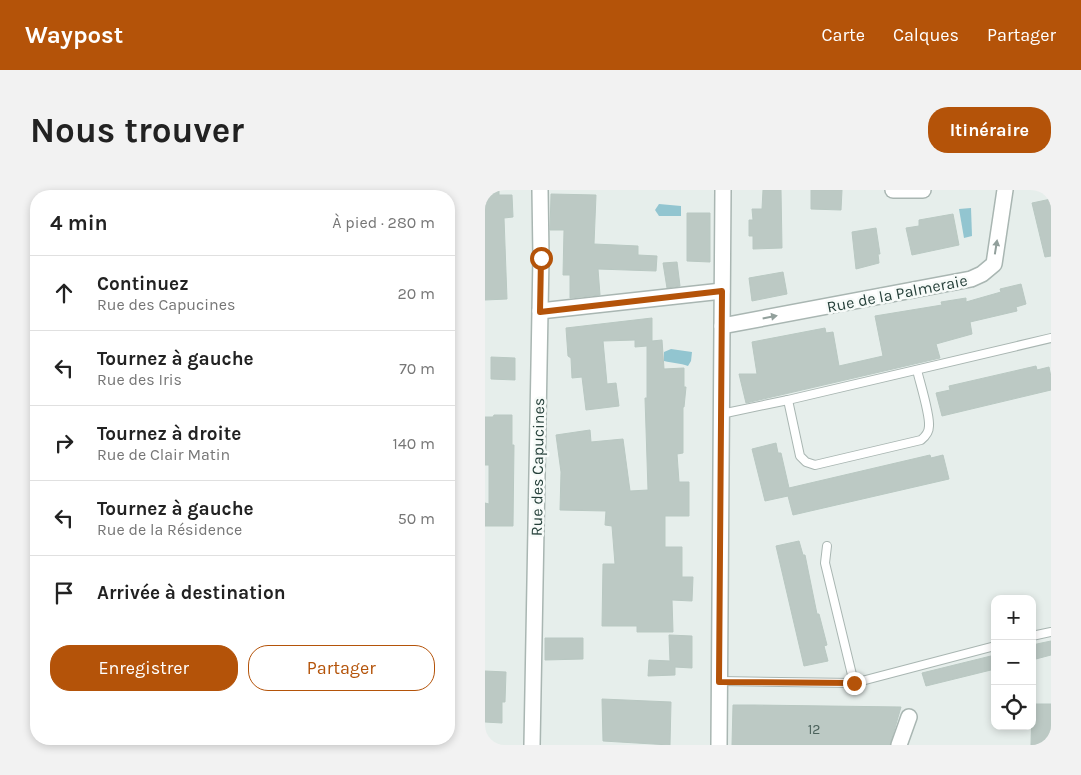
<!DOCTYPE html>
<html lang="fr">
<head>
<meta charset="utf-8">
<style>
	body { margin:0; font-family:Karla,sans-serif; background:#f2f2f2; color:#222 }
	.controls { position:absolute; right:15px; bottom:15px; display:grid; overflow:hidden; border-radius:10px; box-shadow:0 2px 8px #0003 }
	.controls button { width:45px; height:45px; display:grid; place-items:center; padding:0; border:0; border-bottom:1px solid #e0e0e0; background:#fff; color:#222; font:25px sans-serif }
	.stop { position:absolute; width:15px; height:15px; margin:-11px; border:4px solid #b45309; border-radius:50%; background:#fff }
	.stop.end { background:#b45309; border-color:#fff; box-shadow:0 1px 5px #0008 }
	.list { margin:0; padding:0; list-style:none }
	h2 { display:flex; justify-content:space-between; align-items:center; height:65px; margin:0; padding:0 20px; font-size:21px }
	h2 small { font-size:16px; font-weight:400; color:#767676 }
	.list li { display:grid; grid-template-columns:32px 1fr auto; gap:15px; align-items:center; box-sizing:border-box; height:75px; padding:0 20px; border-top:1px solid #e0e0e0 }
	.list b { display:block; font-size:19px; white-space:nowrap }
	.list p { margin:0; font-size:16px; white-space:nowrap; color:#767676 }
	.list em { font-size:16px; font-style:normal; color:#767676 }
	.actions { display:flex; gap:10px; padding:15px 20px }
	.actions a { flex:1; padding:11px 0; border:1px solid #b45309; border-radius:20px; text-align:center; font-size:18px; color:#b45309 }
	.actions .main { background:#b45309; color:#fff }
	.icon { flex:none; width:28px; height:28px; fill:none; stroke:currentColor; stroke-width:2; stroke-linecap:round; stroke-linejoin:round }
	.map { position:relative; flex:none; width:566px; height:555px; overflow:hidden; border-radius:20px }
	header { display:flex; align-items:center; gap:30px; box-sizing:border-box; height:70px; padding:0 25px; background:#b45309; color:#fff }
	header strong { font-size:24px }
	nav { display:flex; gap:28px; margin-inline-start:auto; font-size:18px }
	.intro { display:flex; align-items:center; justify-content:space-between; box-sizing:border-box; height:120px; padding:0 30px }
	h1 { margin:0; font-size:35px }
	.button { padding:12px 22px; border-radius:20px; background:#b45309; color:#fff; font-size:18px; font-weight:700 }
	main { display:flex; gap:30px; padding:0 30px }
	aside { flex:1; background:#fff; border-radius:20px; box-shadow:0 2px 8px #0003 }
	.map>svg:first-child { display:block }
</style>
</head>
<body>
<header>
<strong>Waypost</strong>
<nav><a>Carte</a><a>Calques</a><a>Partager</a></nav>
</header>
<div class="intro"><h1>Nous trouver</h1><a class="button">Itinéraire</a></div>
<main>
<aside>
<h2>4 min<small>À pied · 280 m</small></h2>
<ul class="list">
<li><svg class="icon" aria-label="ahead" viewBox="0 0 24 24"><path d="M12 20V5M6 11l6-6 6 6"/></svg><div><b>Continuez</b><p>Rue des Capucines</p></div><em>20 m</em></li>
<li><svg class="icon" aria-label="left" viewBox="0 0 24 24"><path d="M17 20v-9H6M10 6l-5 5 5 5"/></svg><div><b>Tournez à gauche</b><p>Rue des Iris</p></div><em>70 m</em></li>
<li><svg class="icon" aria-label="right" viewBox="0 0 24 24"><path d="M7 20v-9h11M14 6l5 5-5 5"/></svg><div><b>Tournez à droite</b><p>Rue de Clair Matin</p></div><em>140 m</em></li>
<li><svg class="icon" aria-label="left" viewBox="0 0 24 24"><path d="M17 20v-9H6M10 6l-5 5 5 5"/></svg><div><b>Tournez à gauche</b><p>Rue de la Résidence</p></div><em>50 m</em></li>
<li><svg class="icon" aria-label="arrive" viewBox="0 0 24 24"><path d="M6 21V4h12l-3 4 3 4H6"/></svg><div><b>Arrivée à destination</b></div></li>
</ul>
<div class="actions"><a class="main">Enregistrer</a><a>Partager</a></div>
</aside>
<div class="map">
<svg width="566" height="555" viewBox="0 0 566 555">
	<rect width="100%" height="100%" fill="#e6eeeb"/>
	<!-- water -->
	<g fill="#92c5d0">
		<polygon points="174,14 196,16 196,26 174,26 170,20"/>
		<polygon points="486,18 487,46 479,48 474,19"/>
		<path d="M186 159 207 162 206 171 203 176C195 173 188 173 179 171V162Z"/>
	</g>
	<!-- building -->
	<g fill="#bcc9c4" stroke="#b9c8c2">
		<polygon points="0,0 14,0 14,5 27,5 28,27 19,28 22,109 0,110"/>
		<polygon points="278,0 296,0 297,58 268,59 268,46 264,46 264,30 268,30 267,19 277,19"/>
		<polygon points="326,0 357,0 356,20 326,19"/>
		<polygon points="66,4 111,5 109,54 153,56 153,65 172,66 171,81 113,79 115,105 85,108 85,85 78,85 79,40 65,40"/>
		<polygon points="566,9 566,66 560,67 547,13"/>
		<polygon points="202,23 225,23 225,72 202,71"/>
		<polygon points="468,24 474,55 427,65 421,38 434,36 434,30"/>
		<polygon points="391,38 395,64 393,64 394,73 371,79 367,42"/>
		<polygon points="192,72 195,96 182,98 178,73"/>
		<polygon points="298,82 302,104 267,111 264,88"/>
		<polygon points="536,94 541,114 531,117 532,121 485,132 487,144 451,154 455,168 261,213 254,184 272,184 267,152 340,138 341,143 348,142 354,176 398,166 390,126 457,115 456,112 481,108 481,112 516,102 515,99"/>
		<polygon points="167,128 167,151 177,150 179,179 199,178 199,197 201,197 199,217 198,217 198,263 192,264 194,292 204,292 204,326 180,326 180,357 197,357 197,387 208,387 207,411 187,410 188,442 152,442 152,436 117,436 118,374 130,374 127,336 120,335 121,321 75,320 76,282 71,245 105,240 106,252 138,249 145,301 163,300 160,208 162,208 162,156 150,157 150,150 118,151 122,194 131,193 134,216 101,220 97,187 87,188 86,168 83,166 81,138"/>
		<polygon points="6,167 30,168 30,190 6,189"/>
		<polygon points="551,176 552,180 564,177 566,187 566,200 457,226 451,203 465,200 464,196"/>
		<polygon points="9,225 27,225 27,255 29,255 28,336 0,336 0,313 4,314 4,275 0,275 0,227 8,227"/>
		<polygon points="291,253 293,263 296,263 304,298 445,265 446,268 458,265 464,289 308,325 303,306 280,311 267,259"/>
		<polygon points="314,351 318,365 320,365 332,424 334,424 342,455 339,456 343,471 319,476 291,356"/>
		<polygon points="184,445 207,446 207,478 190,477 190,485 163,486 164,470 185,471"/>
		<polygon points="60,448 98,448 98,469 60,470"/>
		<polygon points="566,451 566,465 547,470 547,455"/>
		<polygon points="510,465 510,479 441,496 437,483"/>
		<polygon points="0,481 21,482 20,512 17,512 17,533 0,532"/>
		<polygon points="117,509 186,512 185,555 118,551"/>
		<polygon points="547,514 566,514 566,555 546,555"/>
		<polygon points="248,515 269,515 416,517 405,555 247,555"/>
	</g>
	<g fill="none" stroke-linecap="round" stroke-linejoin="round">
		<!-- lane casing -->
		<g stroke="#a9b6b2" stroke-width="10">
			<g id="lane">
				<path d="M303 210 315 266 321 272 330 275 436 250C441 246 444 242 444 236 445 224 435 193 432 180"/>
				<polyline points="236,224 303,210 566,148"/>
				<polyline points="342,356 340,373 369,493"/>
				<polyline points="547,446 566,442"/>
				<polyline points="235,491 369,493 510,456"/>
			</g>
		</g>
		<!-- street casing -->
		<g stroke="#a9b6b2" stroke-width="18">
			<g id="street">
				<polyline points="408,0 438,0"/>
				<polyline points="55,121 237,101"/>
				<polyline points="237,136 486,89 497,84 509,74 520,0"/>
				<polyline points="47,555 56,67 55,0"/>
				<polyline points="234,555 238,0"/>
				<polyline points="414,555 424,527"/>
			</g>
		</g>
		<!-- lane -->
		<use href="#lane" stroke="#fff" stroke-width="8"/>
		<!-- street -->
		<use href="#street" stroke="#fff" stroke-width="15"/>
	</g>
	<!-- one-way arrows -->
	<defs><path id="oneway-solid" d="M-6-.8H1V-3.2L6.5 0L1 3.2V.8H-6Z" transform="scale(1.25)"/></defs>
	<g fill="#92a09c">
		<use href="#oneway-solid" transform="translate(511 57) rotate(-81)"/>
		<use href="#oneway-solid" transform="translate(285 127) rotate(-11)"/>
	</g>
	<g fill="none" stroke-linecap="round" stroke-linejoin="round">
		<!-- route -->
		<polyline stroke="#b45309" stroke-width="6" points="56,68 55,122 237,101 234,492 369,493"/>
	</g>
	<g text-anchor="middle" stroke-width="5" stroke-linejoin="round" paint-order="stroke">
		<!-- number labels -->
		<g font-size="14" fill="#4c625c">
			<text x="329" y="544">12</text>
		</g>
		<!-- street labels -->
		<g font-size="16" fill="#26403a" stroke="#f7fbf9">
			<text transform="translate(412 103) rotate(-11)" y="6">Rue de la Palmeraie</text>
			<text transform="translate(52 277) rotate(-89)" y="6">Rue des Capucines</text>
		</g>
	</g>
</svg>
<div class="controls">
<button>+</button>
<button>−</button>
<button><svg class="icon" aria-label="locate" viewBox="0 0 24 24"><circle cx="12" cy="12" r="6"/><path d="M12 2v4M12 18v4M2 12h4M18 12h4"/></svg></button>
</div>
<div class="stop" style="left:56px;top:68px"></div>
<div class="stop end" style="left:369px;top:493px"></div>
</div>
</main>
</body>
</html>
